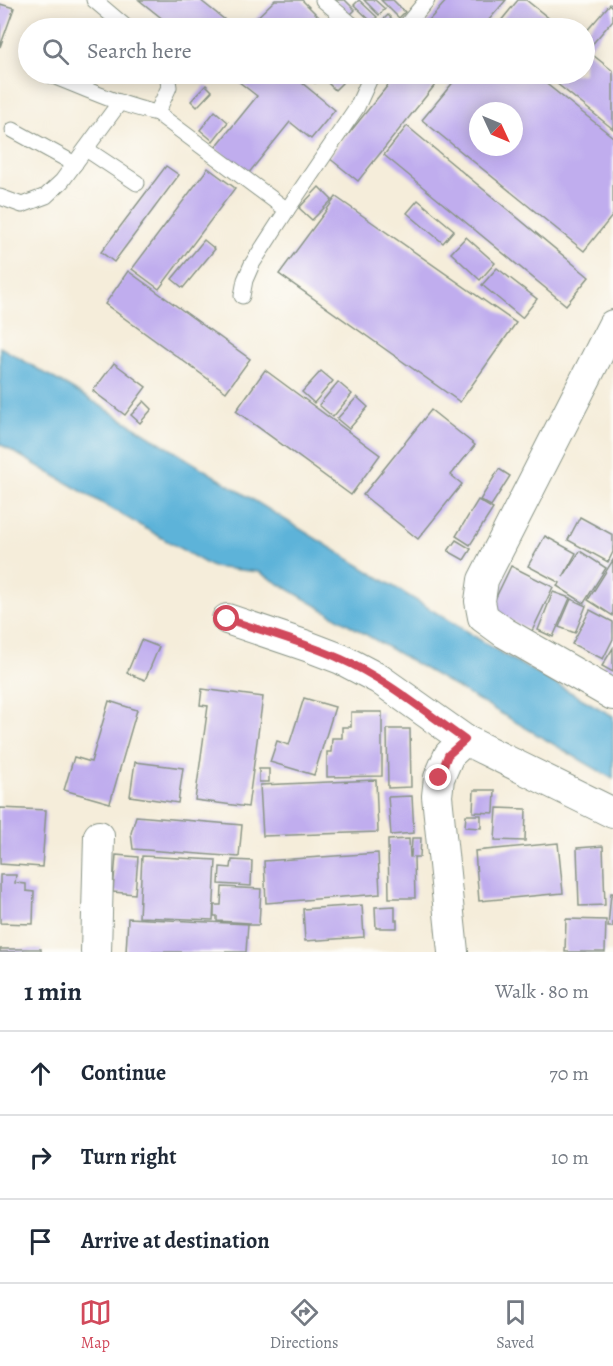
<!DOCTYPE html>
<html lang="en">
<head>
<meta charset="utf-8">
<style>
	body { margin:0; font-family:Alegreya,serif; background:#f6f6f7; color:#1f2937 }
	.compass { position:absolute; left:469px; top:102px; width:54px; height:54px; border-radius:50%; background:#fff; box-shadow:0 3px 15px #0003; rotate:134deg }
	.stop { position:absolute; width:18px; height:18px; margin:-14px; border:4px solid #d1495b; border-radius:50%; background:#fff }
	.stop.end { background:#d1495b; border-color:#fff; box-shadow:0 2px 6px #0008 }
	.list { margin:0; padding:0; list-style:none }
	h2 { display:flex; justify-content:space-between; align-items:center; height:78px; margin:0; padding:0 24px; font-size:26px }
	h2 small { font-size:20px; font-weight:400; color:#747a83 }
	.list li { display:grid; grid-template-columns:39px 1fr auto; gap:18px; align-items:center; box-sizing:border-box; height:84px; padding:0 24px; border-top:2px solid #e0e1e3 }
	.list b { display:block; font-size:22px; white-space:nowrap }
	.list em { font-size:20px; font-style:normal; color:#747a83 }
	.icon { flex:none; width:33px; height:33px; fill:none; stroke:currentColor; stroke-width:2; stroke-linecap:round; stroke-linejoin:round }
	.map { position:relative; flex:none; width:613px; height:952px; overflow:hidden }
	.search { position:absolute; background:#fff; box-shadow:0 3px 15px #0003; left:18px; right:18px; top:18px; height:66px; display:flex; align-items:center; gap:15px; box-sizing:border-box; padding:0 21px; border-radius:33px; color:#747a83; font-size:22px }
	.sheet { height:330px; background:#fff }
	nav { display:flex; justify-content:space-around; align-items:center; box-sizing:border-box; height:84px; border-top:2px solid #e0e1e3; background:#fff; font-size:16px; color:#747a83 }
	nav a { display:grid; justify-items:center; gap:3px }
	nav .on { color:#d1495b }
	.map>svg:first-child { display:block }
</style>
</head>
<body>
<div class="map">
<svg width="613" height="952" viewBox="0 0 613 952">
	<rect width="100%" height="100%" fill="#fdfcf7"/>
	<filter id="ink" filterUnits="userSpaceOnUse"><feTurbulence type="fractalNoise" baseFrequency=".0167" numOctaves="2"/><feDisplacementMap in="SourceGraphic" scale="12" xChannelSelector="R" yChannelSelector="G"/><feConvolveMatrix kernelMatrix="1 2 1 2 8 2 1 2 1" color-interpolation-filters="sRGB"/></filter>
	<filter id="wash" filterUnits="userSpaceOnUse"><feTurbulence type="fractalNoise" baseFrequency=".008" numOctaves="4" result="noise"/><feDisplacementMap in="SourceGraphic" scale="24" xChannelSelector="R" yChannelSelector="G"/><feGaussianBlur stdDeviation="1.35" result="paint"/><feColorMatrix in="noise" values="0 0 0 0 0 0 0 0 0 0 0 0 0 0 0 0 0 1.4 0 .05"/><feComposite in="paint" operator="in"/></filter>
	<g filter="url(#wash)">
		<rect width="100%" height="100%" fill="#f5edda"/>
		<!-- water -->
		<polygon fill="#5db3d9" stroke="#3e7886" stroke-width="1.5" points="0,347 96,403 511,659 613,716 613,779 259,572 212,567 0,444"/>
		<g id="blocks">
			<!-- building -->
			<g fill="#c0adee" fill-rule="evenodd">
				<polygon points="139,0 200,0 235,28 174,28"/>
				<polygon points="275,0 302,0 330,28 246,28"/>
				<polygon points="335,0 345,0 355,10 350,15"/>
				<polygon points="359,0 377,17 372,22 354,5"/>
				<polygon points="364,0 375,0 385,9 379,15"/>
				<polygon points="381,0 393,0 405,12 399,18"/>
				<polygon points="447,0 506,0 482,28 422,28"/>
				<polygon points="518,0 526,0 561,28 495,28"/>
				<polygon points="0,4 14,8 0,47"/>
				<polygon points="610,4 613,7 613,20 589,48 584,44 584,34"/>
				<polygon points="388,15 398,25 394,28 392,28 383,20"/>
				<polygon points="584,48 613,71 613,129 545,74 584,74"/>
				<polygon points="229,74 291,74 335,110 311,139 290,122 248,174 215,148 257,96"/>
				<polygon points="305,74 325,74 315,83"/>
				<polygon points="332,74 351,74 335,90 325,80"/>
				<polygon points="397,74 441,74 443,75 358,181 329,158"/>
				<path d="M460 74H534L613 137V215L584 251 422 120ZM478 111H514V147H478Z"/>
				<polygon points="206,85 212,91 197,107 191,101"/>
				<polygon points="215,111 228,122 213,141 200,130"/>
				<polygon points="407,126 589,277 566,305 384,155"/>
				<polygon points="166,166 179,175 114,262 101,252"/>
				<polygon points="208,168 235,188 159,289 132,269"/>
				<polygon points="319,187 332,200 312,220 299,208"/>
				<polygon points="336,197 516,323 460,402 279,274"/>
				<polygon points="418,200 454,230 443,243 407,213"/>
				<polygon points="466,237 495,263 480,280 451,253"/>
				<polygon points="204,240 215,249 183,288 172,279"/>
				<polygon points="497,268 537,299 522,318 482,285"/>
				<polygon points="128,271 250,359 226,392 105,304"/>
				<polygon points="114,363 146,387 125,415 93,391"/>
				<polygon points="265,370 380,455 351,495 236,411"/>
				<polygon points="321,371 333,381 314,403 302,392"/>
				<polygon points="338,382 352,394 333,417 319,405"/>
				<polygon points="357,397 368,407 349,429 337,419"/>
				<polygon points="144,401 152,409 140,423 131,415"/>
				<polygon points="431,410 475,445 451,475 462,484 418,539 363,495"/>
				<polygon points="499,469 510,476 491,506 480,500"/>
				<polygon points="478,500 493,509 470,545 456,536"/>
				<polygon points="580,517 613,535 613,552 608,562 568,540"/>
				<polygon points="545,536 576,553 563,577 580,551 606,568 584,603 557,586 560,583 528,566"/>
				<polygon points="456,540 471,549 464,560 448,551"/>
				<polygon points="613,560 613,616 588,600"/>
				<polygon points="511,566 553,587 532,631 490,610"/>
				<polygon points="553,592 570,598 553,637 538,630"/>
				<polygon points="571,599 586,606 575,633 559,627"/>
				<polygon points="590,610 613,622 613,639 603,659 572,644"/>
				<polygon points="141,640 159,647 145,680 127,673"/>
				<polygon points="613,648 613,672 602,666"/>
				<polygon points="202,689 263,697 248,807 195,800 208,706 200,705"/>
				<polygon points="304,698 335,707 314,775 270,762 277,741 289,745"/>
				<polygon points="109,701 137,710 110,803 64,790 74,757 91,762"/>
				<polygon points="351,712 382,712 382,776 327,777 327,752 331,752 332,738 342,738 342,727 351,727"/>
				<polygon points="387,729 410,729 411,787 388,788"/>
				<polygon points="135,762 183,768 178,803 130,796"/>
				<rect x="259" y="769" width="10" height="13"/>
				<polygon points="376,780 378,832 263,836 260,785"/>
				<polygon points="474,790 495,790 494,813 473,812"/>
				<polygon points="412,796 414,833 391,835 388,797"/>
				<polygon points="0,808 46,810 42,867 0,864"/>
				<polygon points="497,808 526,809 525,841 495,840"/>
				<polygon points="466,815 481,815 481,828 465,827"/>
				<polygon points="136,816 242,825 239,857 133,849 131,833"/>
				<polygon points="412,838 421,838 420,857 414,857 415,898 389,898 388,840 409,839 410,857 411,857"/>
				<polygon points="558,843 563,893 479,901 475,851"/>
				<polygon points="603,846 605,905 579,906 577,848"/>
				<polygon points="378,853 380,894 266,903 264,861"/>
				<polygon points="116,855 138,857 135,894 113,892"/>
				<polygon points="142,856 216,860 213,920 139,917"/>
				<polygon points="232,860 252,861 251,886 219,884 220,867 231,868"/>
				<polygon points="0,875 16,875 15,883 26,884 26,891 34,892 33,924 0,923"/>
				<polygon points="222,887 261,889 259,925 249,925 249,923 217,921 217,916 214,916 214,905 221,905"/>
				<polygon points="611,893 613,893 613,927 608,927"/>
				<polygon points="362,905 364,937 305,941 303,909"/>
				<polygon points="395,906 395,920 397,920 397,928 376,928 375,907"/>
				<polygon points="128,918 248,924 246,952 126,952"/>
				<polygon points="566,919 606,920 605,952 565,952"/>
				<rect x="0" y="949" width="41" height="3"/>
			</g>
		</g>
	</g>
	<g filter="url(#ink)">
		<use href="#blocks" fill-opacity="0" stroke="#8a9587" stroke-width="1.5"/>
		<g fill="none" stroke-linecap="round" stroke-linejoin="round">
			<!-- lane casing -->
			<g stroke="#8a9587" stroke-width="17">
				<g id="lane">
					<polyline points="94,0 127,28"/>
					<polyline points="323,0 356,28"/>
					<polyline points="404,28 427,0"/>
					<path d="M48 74C84 88 119 105 157 113"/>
					<polyline points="167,74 169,87 157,113 287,210"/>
					<polyline points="13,130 75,164"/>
					<polyline points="86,149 137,183"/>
					<polyline points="0,197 22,205 46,196 62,181 120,102"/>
					<polyline points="242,296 245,280 252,264 287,210 357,107 372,74"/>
				</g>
			</g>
			<!-- street casing -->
			<g stroke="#8a9587" stroke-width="32">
				<g id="street">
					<polyline points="613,325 483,580 480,601 483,617 505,633 613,695"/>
					<polyline points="227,619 307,646 341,659 379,679 465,740 613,813"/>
					<polyline points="96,952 99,836"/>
					<polyline points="453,952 437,796 439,778 449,755 465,740"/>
				</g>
			</g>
			<!-- lane -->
			<use href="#lane" stroke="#fff" stroke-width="15"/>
			<!-- street -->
			<use href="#street" stroke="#fff" stroke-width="30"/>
		</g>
	</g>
	<g fill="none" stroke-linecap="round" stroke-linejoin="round" filter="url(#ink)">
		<!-- route -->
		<path stroke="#d1495b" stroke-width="8" d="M227 619C265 632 304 642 341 659 386 679 425 712 465 740L448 755 439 778"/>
	</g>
</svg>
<svg class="compass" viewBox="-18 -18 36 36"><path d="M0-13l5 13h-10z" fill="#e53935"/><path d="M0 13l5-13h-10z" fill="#747a83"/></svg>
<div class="stop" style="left:227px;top:619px"></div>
<div class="stop end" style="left:439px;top:778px"></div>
<div class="search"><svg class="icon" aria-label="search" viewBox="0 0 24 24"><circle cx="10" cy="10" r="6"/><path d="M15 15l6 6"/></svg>Search here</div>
</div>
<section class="sheet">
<h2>1 min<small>Walk · 80 m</small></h2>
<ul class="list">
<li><svg class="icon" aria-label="ahead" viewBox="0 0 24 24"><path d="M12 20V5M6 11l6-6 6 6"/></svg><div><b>Continue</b></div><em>70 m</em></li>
<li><svg class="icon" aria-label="right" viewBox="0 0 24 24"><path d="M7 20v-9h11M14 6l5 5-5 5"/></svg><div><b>Turn right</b></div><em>10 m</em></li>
<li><svg class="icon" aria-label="arrive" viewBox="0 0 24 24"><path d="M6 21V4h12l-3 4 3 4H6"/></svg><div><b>Arrive at destination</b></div></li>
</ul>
</section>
<nav>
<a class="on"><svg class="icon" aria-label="map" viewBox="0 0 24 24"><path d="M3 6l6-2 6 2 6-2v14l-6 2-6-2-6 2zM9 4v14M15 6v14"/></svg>Map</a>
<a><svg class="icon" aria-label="directions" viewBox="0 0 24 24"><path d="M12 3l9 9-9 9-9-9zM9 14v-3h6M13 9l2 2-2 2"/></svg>Directions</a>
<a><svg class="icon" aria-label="saved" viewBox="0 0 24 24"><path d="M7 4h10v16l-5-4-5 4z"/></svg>Saved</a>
</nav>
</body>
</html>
